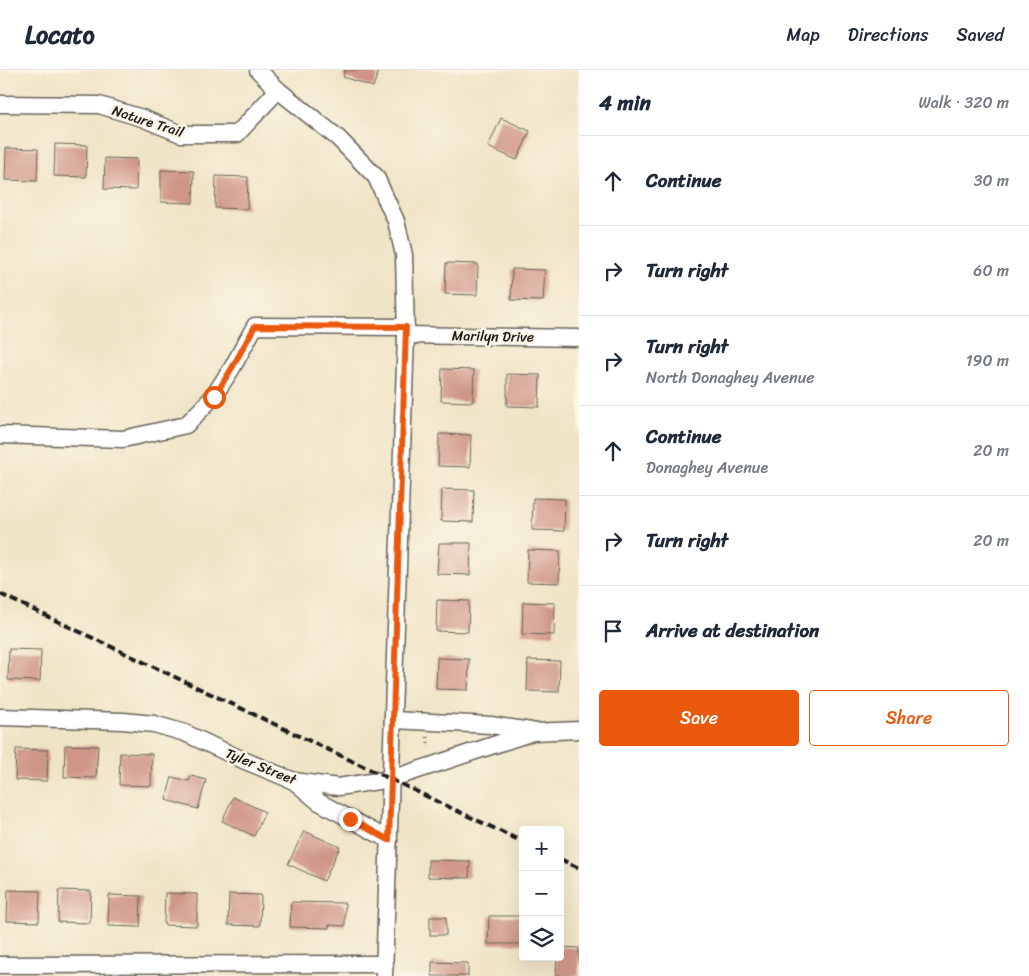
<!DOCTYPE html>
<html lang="en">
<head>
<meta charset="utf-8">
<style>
	body { margin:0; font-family:Sriracha,sans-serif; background:#f6f6f7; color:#1f2937 }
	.controls { position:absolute; right:15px; bottom:15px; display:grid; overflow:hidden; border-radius:5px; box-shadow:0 5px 20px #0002 }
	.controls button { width:45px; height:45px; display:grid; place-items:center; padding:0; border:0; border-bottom:1px solid #e0e1e3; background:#fff; color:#1f2937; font:25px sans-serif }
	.stop { position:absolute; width:15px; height:15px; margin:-11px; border:4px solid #ea580c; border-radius:50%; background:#fff }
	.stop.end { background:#ea580c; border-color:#fff; box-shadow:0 1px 5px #0008 }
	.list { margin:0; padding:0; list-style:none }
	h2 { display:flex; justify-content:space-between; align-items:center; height:65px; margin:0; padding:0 20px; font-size:21px }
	h2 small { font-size:16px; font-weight:400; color:#747a83 }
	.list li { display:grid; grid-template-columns:32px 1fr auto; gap:15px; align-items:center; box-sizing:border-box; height:90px; padding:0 20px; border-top:1px solid #e0e1e3 }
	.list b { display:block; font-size:19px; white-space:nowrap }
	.list p { margin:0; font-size:16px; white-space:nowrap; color:#747a83 }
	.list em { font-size:16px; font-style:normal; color:#747a83 }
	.actions { display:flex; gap:10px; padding:15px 20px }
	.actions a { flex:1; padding:11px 0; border:1px solid #ea580c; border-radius:5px; text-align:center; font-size:18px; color:#ea580c }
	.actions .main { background:#ea580c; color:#fff }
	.icon { flex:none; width:28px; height:28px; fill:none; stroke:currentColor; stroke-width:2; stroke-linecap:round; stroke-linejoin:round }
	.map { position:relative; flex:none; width:579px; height:906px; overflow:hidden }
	header { display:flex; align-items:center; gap:30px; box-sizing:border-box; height:70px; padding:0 25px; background:#fff; border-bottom:1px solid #e0e1e3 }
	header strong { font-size:24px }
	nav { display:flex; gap:28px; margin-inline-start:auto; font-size:18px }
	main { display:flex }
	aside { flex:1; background:#fff }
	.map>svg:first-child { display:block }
</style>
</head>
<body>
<header>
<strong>Locato</strong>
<nav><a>Map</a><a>Directions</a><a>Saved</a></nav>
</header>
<main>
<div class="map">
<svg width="579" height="906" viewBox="0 0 579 906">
	<rect width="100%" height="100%" fill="#fcf5e5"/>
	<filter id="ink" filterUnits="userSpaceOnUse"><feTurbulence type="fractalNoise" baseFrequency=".02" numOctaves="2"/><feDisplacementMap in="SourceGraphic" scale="10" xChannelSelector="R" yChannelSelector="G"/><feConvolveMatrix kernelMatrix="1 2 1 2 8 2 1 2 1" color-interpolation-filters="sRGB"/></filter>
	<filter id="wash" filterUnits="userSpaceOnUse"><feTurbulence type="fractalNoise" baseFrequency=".0096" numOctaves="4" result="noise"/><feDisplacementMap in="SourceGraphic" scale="20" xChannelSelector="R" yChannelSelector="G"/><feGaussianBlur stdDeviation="1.12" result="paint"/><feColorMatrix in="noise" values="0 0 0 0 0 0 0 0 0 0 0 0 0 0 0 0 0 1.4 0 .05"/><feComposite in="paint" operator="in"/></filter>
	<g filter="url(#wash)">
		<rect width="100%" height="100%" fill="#f0e4c6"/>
		<g id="blocks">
			<!-- building -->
			<g fill="#cf9687">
				<polygon points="345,0 379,0 373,17 343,7"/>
				<polygon points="501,48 530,61 517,90 488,77"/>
				<polygon points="55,74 87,75 86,107 54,106"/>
				<polygon points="6,78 38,79 37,111 5,110"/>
				<polygon points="105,88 137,89 136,120 104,119"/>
				<polygon points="161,100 194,101 193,133 161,132"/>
				<polygon points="216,106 248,107 247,139 215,138"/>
				<polygon points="446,193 478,194 477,225 445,224"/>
				<polygon points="512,199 545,200 543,231 511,230"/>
				<polygon points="442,299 474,300 473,332 441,331"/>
				<polygon points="507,304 540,305 539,337 507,336"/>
				<polygon points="439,364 471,365 470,397 438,396"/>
				<polygon points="442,419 474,420 473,452 441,451"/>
				<polygon points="533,428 565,429 564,461 532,460"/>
				<polygon points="439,473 471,473 470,505 437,504"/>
				<polygon points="528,480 560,481 559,513 527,512"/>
				<polygon points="437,530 469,531 468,562 436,561"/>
				<polygon points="523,532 555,533 554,565 522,564"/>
				<polygon points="9,579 41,580 40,611 8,610"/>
				<polygon points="437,588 469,589 468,620 436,619"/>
				<polygon points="528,590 560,591 559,622 527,621"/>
				<polygon points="65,675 98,676 96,708 64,707"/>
				<polygon points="16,679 48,680 47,711 15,710"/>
				<polygon points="120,683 152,684 151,716 119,715"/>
				<polygon points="191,706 206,710 198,739 166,730 172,707 189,711"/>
				<polygon points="233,727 265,742 254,766 222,751"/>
				<polygon points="304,761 340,777 324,811 288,794"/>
				<polygon points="428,790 470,791 469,808 428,807"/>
				<polygon points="8,820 40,821 39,852 7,851"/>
				<polygon points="59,820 91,821 90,853 58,852"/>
				<polygon points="165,823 197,824 197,856 164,855"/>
				<polygon points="229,824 261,825 260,856 228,855"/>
				<polygon points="109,825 141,826 140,857 108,856"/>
				<polygon points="291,832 345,833 345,856 329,855 329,858 290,857"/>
				<polygon points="489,846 523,846 523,874 488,874"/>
				<rect x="430" y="847" width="16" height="18"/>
				<polygon points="560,877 579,878 579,906 556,905 557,887 560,887"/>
				<polygon points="432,892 468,893 468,906 432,906"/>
			</g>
		</g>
	</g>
	<g filter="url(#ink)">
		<use href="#blocks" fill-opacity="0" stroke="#666258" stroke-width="1"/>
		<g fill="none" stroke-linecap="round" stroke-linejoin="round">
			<!-- minor casing -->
			<g stroke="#666258" stroke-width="19">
				<g id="minor">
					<polyline points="258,0 278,20 338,68 376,107 396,151 404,185 406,265 384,906"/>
					<polyline points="0,34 99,35 142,48 181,64 237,64 278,20"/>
					<polyline points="406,265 579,268"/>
					<polyline points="0,365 123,369 186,355 213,327 232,298 255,256 406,257"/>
					<polyline points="0,647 123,651 154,654 185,663 243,690 294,711 338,717 391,709 533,662 579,660"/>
					<polyline points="393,650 491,655 531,661"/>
					<polyline points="294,711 319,732 389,770"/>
					<polyline points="0,895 385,894"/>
				</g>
			</g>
			<!-- path -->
			<polyline stroke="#666258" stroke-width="3" stroke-dasharray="1 4" stroke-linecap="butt" points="427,667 429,677"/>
			<!-- minor -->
			<use href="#minor" stroke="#fff" stroke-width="16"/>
			<!-- rail -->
			<g stroke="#1c1c1c" stroke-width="4" stroke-dasharray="8 4" stroke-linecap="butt">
				<polyline points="0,524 523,772"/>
				<polyline points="560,789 579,798"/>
			</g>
		</g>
	</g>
	<g fill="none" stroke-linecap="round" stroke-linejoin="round" filter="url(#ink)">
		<!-- route -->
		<polyline stroke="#ea580c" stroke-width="6" points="214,327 232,298 255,256 406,257 389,770 350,749"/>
	</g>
	<g text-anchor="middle" stroke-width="5" stroke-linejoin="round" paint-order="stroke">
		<!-- street labels -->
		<g font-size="14" fill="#1c1c1c" stroke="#fcf5e5">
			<text transform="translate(148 51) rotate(18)" y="5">Nature Trail</text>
			<text transform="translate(493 266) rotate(1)" y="5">Marilyn Drive</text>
			<text transform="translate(261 696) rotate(22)" y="5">Tyler Street</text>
		</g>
	</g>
</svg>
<div class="controls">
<button>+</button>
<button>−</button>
<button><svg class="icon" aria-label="layers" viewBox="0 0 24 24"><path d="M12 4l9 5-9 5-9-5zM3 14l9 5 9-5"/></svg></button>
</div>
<div class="stop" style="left:214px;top:327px"></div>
<div class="stop end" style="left:350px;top:749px"></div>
</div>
<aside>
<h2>4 min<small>Walk · 320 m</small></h2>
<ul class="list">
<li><svg class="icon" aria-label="ahead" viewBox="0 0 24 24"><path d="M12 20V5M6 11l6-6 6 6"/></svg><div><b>Continue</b></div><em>30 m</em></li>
<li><svg class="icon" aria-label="right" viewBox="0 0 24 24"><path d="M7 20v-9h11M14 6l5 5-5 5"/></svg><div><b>Turn right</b></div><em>60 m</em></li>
<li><svg class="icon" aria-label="right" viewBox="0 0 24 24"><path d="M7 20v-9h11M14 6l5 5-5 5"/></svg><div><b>Turn right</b><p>North Donaghey Avenue</p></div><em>190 m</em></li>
<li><svg class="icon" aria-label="ahead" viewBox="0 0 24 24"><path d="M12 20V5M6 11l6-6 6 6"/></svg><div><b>Continue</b><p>Donaghey Avenue</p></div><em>20 m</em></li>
<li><svg class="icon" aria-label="right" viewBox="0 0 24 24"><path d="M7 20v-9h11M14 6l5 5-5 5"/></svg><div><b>Turn right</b></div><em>20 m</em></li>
<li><svg class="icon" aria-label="arrive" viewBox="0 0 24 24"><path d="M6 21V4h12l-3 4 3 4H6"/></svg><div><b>Arrive at destination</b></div></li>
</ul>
<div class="actions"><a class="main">Save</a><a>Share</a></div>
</aside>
</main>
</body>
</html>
